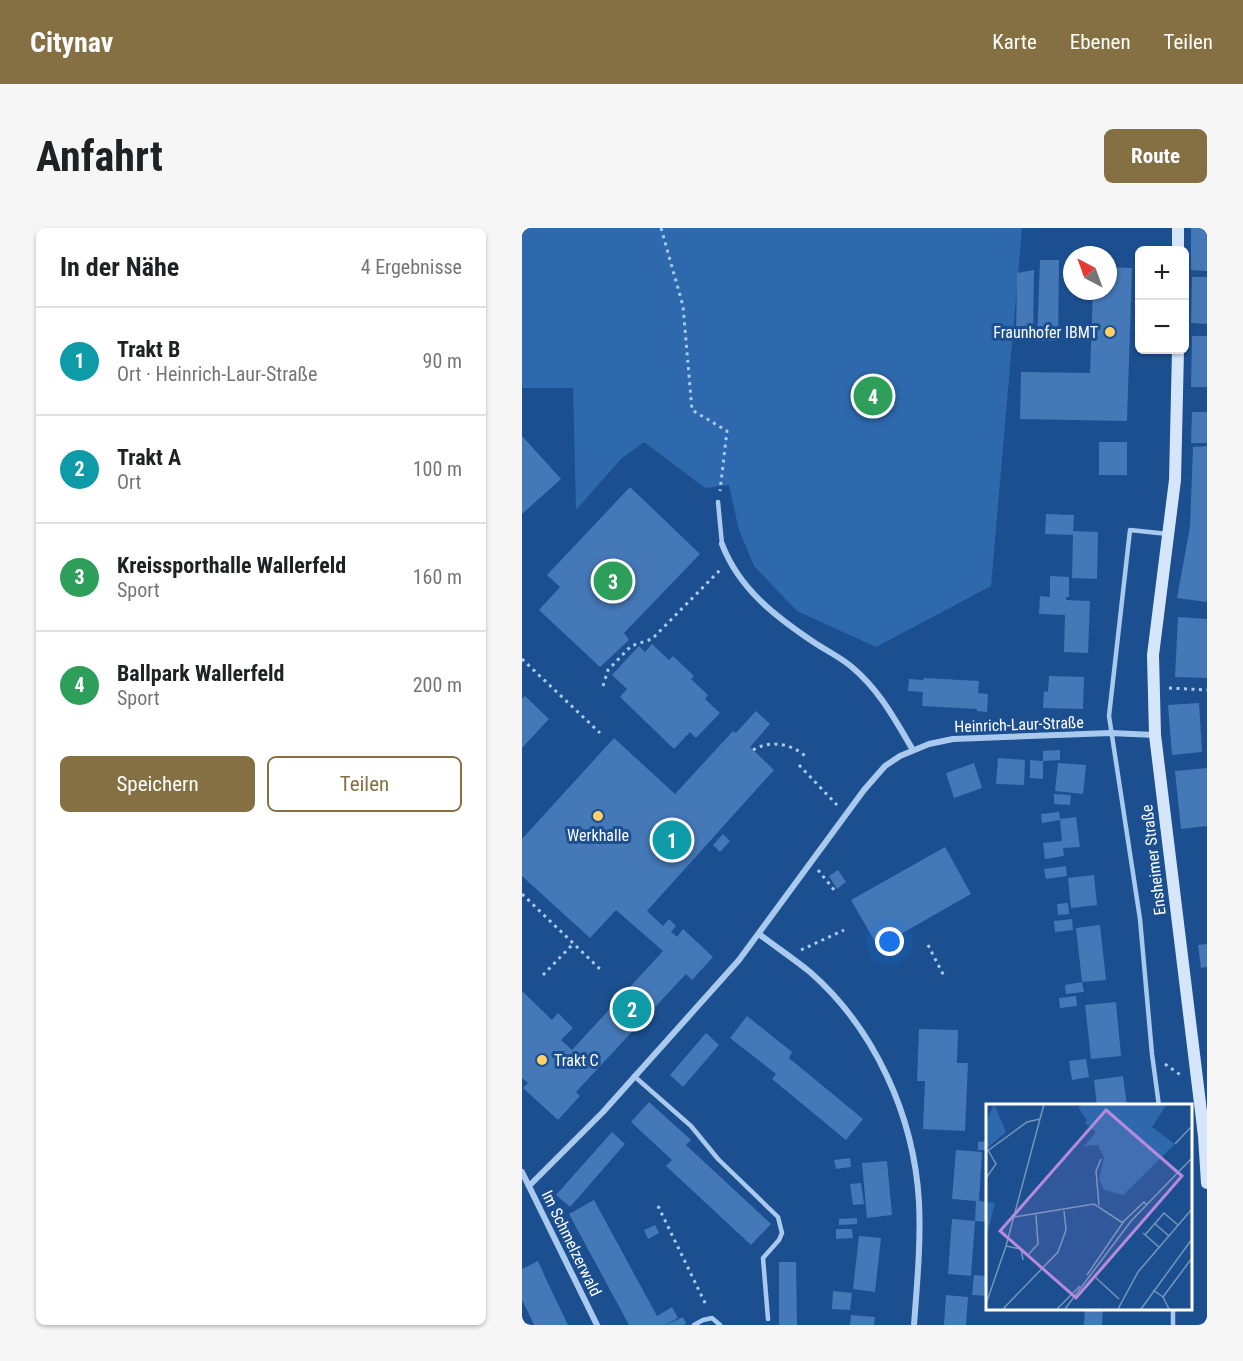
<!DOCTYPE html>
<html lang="de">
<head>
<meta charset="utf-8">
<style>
	body { margin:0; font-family:"Roboto Condensed",sans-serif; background:#f6f6f6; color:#202124 }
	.controls { position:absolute; right:18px; top:18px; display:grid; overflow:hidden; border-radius:9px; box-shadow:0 2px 4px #0004 }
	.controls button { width:54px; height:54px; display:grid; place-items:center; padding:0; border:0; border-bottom:2px solid #e0e0e0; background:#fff; color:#202124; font:30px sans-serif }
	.compass { position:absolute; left:541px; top:18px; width:54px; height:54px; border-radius:50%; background:#fff; box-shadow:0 2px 4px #0004; rotate:319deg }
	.you { position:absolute; left:368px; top:714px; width:21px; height:21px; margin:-15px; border:4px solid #fff; border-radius:50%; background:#1a73e8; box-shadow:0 0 0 9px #1a73e833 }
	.badge { display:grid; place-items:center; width:39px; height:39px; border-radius:50%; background:#847042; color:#fff; font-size:20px; font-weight:700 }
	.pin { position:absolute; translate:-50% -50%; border:3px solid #fff; box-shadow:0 2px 6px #0006 }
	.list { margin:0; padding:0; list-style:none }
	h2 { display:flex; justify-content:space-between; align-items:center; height:78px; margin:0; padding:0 24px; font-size:26px }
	h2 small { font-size:20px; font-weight:400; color:#757577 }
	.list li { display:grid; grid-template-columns:39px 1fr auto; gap:18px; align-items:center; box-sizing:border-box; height:108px; padding:0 24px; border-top:2px solid #e0e0e0 }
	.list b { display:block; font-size:22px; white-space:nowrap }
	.list p { margin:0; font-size:20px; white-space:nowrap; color:#757577 }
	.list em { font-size:20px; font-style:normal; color:#757577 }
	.actions { display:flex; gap:12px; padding:18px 24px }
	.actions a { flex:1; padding:14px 0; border:2px solid #847042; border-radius:9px; text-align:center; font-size:21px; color:#847042 }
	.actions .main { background:#847042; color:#fff }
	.map { position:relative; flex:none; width:685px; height:1097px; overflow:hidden; border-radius:9px }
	header { display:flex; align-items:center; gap:36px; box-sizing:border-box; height:84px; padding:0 30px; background:#847042; color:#fff }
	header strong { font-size:28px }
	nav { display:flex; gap:33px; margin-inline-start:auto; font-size:21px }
	.intro { display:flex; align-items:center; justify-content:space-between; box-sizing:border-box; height:144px; padding:0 36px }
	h1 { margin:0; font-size:42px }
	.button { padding:15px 27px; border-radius:9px; background:#847042; color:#fff; font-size:21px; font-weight:700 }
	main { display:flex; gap:36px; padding:0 36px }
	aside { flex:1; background:#fff; border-radius:9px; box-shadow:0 2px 4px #0004 }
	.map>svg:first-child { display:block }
</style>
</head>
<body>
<header>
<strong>Citynav</strong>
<nav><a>Karte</a><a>Ebenen</a><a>Teilen</a></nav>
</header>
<div class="intro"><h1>Anfahrt</h1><a class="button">Route</a></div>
<main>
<aside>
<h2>In der Nähe<small>4 Ergebnisse</small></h2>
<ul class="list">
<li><span class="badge" style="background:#0f9aa8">1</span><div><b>Trakt B</b><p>Ort · Heinrich-Laur-Straße</p></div><em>90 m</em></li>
<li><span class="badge" style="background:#0f9aa8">2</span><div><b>Trakt A</b><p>Ort</p></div><em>100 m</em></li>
<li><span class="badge" style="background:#2e9e5b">3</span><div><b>Kreissporthalle Wallerfeld</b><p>Sport</p></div><em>160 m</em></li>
<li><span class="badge" style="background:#2e9e5b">4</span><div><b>Ballpark Wallerfeld</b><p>Sport</p></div><em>200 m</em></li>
</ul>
<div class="actions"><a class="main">Speichern</a><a>Teilen</a></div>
</aside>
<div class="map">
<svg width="685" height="1097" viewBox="0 0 685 1097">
	<rect width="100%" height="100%" fill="#1b4f8f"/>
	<!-- green -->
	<polygon fill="#2e69ad" points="0,0 500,0 469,358 354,419 275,383 232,338 217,302 207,257 183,260 122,214 99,231 54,282 51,160 0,160"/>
	<!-- building -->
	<g fill="#4478b7">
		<polygon points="669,0 685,0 685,43 669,42"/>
		<polygon points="518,32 537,32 536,113 515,113"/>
		<polygon points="586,39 610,40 605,193 498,191 499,144 568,145 571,63 586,63"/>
		<polygon points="512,42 511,113 494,112 495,45"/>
		<polygon points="670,49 685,49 685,96 669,95"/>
		<polygon points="670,108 685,108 685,159 669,159"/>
		<polygon points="670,184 685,184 685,215 669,215"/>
		<polygon points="0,208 39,251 0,286"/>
		<rect x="577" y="214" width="28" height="33"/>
		<polygon points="685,218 685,374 655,370 668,299 671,219"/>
		<polygon points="108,259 178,326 102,405 107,412 78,439 17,382 38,359 25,347"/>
		<polygon points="524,286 552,287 551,303 576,304 575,351 550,350 551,307 523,306"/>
		<polygon points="528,348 547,349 547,369 544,369 544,372 568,373 566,425 542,424 543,387 517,386 518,368 528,369"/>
		<polygon points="656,389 685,391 685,450 653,449"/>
		<polygon points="130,416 147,432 151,428 172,448 169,451 186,467 183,471 198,485 174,510 168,504 152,521 98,469 105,461 90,447 117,418 123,424"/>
		<polygon points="527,448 562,449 561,481 521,480 522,463 526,464"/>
		<polygon points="402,450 457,453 456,465 466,466 465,484 455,483 455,481 400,478 401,464 386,463 387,451 401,452"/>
		<polygon points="3,468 27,491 0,520 0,471"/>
		<polygon points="677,475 680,524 650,527 646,477"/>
		<polygon points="234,483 248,496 228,519 252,542 125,683 141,698 147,691 154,698 149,704 155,709 161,701 191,729 170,752 164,746 54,864 58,868 36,892 1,860 6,855 0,850 0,763 30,792 36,785 51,800 39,812 50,822 141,723 94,682 68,710 0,648 0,611 92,510 153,566 211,503 214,505"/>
		<polygon points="538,522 538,532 521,533 521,523"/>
		<polygon points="476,530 503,532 502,557 474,556"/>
		<polygon points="508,532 521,533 521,551 508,550"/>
		<polygon points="452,535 460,560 432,570 424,545"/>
		<polygon points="536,535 564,537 561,566 533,563"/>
		<polygon points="685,540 685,598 659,601 653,543"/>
		<polygon points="532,566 549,567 548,577 532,576"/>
		<polygon points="537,584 538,591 554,589 558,619 541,620 542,628 523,631 521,615 540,613 538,592 520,595 519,586"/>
		<polygon points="201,606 208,613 198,624 191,617"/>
		<polygon points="423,619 449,666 356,719 329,672"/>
		<polygon points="544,638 545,648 524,651 522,641"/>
		<polygon points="316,642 324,654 315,661 307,648"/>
		<polygon points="572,647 575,677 549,680 546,650"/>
		<polygon points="546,675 547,686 536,687 535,676"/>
		<polygon points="550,691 551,702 533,704 532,693"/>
		<polygon points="578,697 584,752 560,754 554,700"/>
		<polygon points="685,716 685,739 679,740 676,717"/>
		<polygon points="560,754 562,764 544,766 543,757"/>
		<polygon points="554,768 555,778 538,780 537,770"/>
		<polygon points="594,774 599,828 569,831 563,777"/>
		<polygon points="225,788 270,824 267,830 341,891 324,912 250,851 254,846 208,810"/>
		<polygon points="397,801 436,802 435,835 446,835 443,903 401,901 403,853 395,853"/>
		<polygon points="184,805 197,817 161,859 148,847"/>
		<polygon points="564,831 567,849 550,852 547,833"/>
		<polygon points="601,848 605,878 575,878 572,852"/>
		<polygon points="127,874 169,912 164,917 249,996 229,1017 144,938 150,932 109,894"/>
		<polygon points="90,904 103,916 48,979 34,967"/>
		<polygon points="466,913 466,922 456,922 456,914"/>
		<polygon points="434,922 460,924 457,973 466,974 466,994 453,993 454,973 430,971"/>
		<polygon points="328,930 329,939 314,941 312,932"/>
		<polygon points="365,933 370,987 345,990 340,935"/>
		<polygon points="339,955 342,976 331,977 328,956"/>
		<polygon points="72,972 135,1088 150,1079 156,1090 143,1097 107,1097 47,986"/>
		<polygon points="335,990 335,996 317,997 317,991"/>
		<polygon points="430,991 453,993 449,1048 426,1046"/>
		<polygon points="133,997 137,1005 126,1011 122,1002"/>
		<polygon points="314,1001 330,1001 331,1010 314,1011"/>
		<polygon points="337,1008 359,1010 353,1064 331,1061"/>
		<polygon points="16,1033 24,1051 46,1097 12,1097 5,1082 0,1072 0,1041"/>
		<polygon points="257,1034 274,1034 275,1097 257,1097"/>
		<polygon points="452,1047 466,1048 465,1068 450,1067"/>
		<polygon points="311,1063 330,1065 328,1082 310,1081"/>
		<polygon points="424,1067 446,1069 444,1097 422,1097"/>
		<polygon points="563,1080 581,1080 580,1097 562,1097"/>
		<polygon points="329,1087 353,1089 352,1097 328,1097"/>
		<polygon points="161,1089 164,1096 161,1097 144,1097"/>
	</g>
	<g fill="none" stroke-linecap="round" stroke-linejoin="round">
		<!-- path -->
		<g stroke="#a9c9ee" stroke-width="3" stroke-dasharray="3 4.5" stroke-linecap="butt">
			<polyline points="139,0 161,78 170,182 205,203 198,263"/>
			<polyline points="0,431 78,505"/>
			<polyline points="81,458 86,442 109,418 130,411 200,340"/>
			<polyline points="647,460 685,462"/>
			<path d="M231 522C247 512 269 515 283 528"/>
			<polyline points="277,537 315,577"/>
			<polyline points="296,642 313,663"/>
			<polyline points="0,666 81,744"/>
			<polyline points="406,717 423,750"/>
			<polyline points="279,722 322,702"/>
			<polyline points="21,747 51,716"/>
			<polyline points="643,836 660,848"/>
			<polyline points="136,978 185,1079"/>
		</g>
		<!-- service -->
		<g stroke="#a9c9ee" stroke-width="4.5">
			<polyline points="196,274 200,316"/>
			<polyline points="112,848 169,898 196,931 256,989 260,1005 257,1012 241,1030 246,1091"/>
			<polyline points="637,878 630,826 618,691 587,488 608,302 646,306"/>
			<polyline points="172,1097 181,1092 190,1090 198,1097"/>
			<polyline points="651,1097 651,1080"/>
		</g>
		<!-- minor -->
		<g stroke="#a9c9ee" stroke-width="6">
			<path d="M200 316C217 361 254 389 293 415 305 423 320 430 331 440 358 463 373 492 391 522"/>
			<path d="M237 706C254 719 272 731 288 744 353 801 392 888 397 974 399 1015 395 1056 392 1097"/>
			<polyline points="0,944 75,1097"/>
			<polyline points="7,958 81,884 217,732 342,562 363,538 378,528 407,516 431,511 589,505 632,507"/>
		</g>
		<!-- secondary -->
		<g stroke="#d6e6fa" stroke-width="12">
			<polyline points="656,0 656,22"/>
			<polyline points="656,122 653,252 631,427 633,507 682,908 685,955"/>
		</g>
	</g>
	<!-- markers -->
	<g fill="#ffd166" stroke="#1b4f8f" stroke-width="2">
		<circle cx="588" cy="104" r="6"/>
		<circle cx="76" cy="588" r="6"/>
		<circle cx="20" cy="832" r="6"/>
	</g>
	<g text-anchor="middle" stroke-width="6" stroke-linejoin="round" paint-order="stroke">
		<!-- poi labels -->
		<g font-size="16" fill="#fff" stroke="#1b4f8f" text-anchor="end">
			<text x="576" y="110">Fraunhofer IBMT</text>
			<text x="76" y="613" text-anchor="middle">Werkhalle</text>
			<text x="32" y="838" text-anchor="start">Trakt C</text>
		</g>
		<!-- street labels -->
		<g font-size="16" fill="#fff" stroke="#1b4f8f">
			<text transform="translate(497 496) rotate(-2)" y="6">Heinrich-Laur-Straße</text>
			<text transform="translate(631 632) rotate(-97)" y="6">Ensheimer Straße</text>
			<text transform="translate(50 1015) rotate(64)" y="6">Im Schmelzerwald</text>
		</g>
	</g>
	<!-- overview -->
	<g transform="translate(464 876)">
		<rect width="206" height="206" fill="#1b4f8f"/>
		<path d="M8 0 20 28 0 45V18ZM97 0H181L166 23 189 40 137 91 118 86 113 75 118 54 112 41 98 42 110 28 99 19 101 16 92 3ZM0 98 9 99 0 134Z" fill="#2e69ad"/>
		<path fill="none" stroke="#7695bc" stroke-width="1.5" d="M189 40 206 22M0 48 41 18 54 15M0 74 10 60 2 46M113 101 110 67 115 55M28 113 108 100 137 119M168 119 183 132M157 129 174 144M159 131 178 109 192 121M20 142 35 145 37 156M42 151 52 140 50 111M101 171 138 117 158 98 161 101M108 172 133 195M167 186 177 193 183 205M177 193 206 154M0 200 20 142 58 0M17 205 72 148 80 126 78 107M71 205 94 182M79 205 145 117 206 54M132 205 152 168 206 105M155 205 206 135"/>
		<path fill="#b68bdc" fill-opacity="0.15" stroke="#b68bdc" stroke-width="3" d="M120 6 196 72 90 194 14 127Z"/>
		<rect width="206" height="206" fill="none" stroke="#fff" stroke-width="3"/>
	</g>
</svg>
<div class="controls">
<button>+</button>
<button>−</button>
</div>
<svg class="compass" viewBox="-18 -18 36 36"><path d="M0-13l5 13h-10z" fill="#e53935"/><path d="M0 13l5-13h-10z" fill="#757577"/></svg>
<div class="you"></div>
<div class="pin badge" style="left:150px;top:612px;background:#0f9aa8">1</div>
<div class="pin badge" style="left:110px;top:781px;background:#0f9aa8">2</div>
<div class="pin badge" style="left:91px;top:353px;background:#2e9e5b">3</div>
<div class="pin badge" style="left:351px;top:168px;background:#2e9e5b">4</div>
</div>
</main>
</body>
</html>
